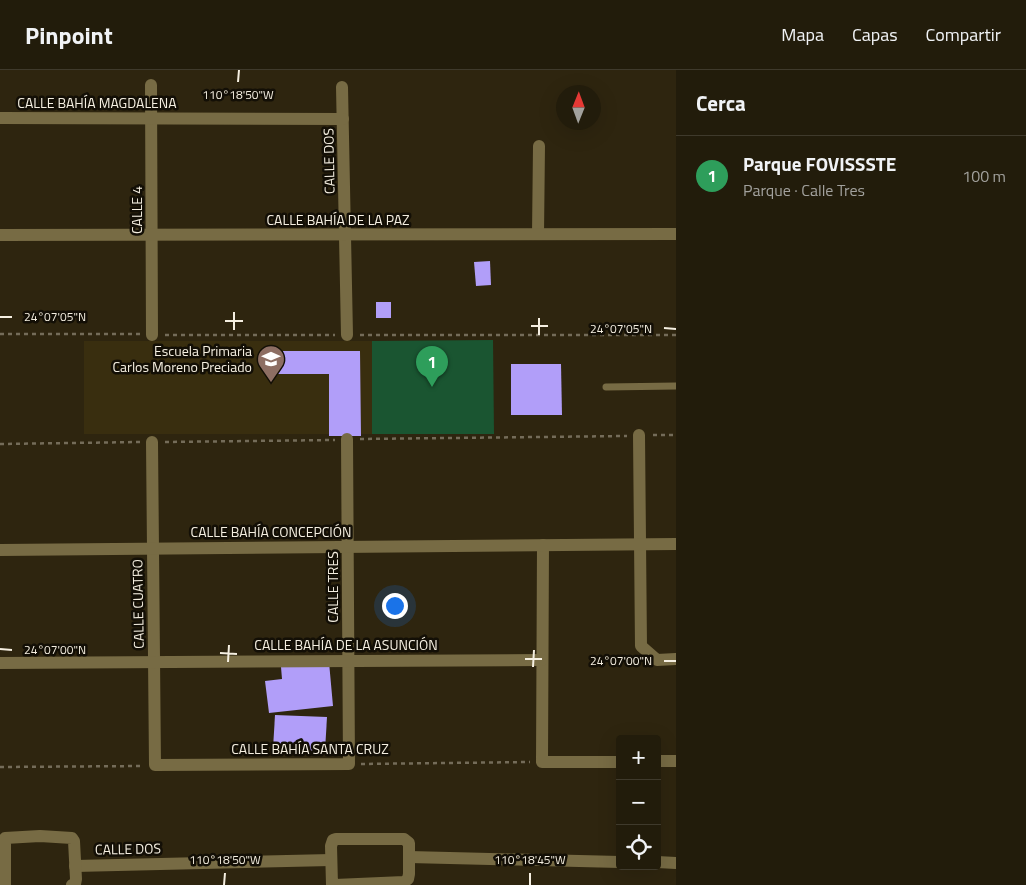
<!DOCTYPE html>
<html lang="es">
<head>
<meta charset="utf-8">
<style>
	body { margin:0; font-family:"Titillium Web",sans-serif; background:#2e2919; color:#f1f3f6 }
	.controls { position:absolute; right:15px; bottom:15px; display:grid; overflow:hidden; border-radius:5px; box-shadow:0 5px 20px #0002 }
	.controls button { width:45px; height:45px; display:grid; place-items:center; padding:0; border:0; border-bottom:1px solid #3f3a2c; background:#221c0b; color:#f1f3f6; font:25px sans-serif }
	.compass { position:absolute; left:556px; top:15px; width:45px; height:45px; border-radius:50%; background:#221c0b; box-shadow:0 5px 20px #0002; rotate:1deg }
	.you { position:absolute; left:394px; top:535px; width:18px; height:18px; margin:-12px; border:4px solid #fff; border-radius:50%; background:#1a73e8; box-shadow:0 0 0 8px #1a73e833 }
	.badge { display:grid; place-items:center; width:32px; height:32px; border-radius:50%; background:#bca0f2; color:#fff; font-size:16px; font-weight:700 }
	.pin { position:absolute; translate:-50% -41px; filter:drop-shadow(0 1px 2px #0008) }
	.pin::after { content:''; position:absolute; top:26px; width:18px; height:15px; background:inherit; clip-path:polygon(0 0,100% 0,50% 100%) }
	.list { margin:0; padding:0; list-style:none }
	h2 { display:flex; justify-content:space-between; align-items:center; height:65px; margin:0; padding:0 20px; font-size:21px }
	h2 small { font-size:16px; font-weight:400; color:#a2a19d }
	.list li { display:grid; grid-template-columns:32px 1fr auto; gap:15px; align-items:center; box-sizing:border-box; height:80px; padding:0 20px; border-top:1px solid #3f3a2c }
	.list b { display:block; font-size:19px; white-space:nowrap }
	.list p { margin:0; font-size:16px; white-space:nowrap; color:#a2a19d }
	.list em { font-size:16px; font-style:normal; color:#a2a19d }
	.icon { flex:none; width:28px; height:28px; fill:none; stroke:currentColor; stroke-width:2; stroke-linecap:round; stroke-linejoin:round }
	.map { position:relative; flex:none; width:676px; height:815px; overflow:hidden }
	header { display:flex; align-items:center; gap:30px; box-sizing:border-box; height:70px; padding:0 25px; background:#221c0b; border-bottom:1px solid #3f3a2c }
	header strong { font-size:24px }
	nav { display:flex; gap:28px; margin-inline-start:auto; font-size:18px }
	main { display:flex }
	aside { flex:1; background:#221c0b }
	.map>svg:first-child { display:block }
</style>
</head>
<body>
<header>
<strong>Pinpoint</strong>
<nav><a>Mapa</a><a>Capas</a><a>Compartir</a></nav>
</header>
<main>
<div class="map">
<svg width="676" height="815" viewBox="0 0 676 815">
	<rect width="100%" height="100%" fill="#2e250f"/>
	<!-- built -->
	<rect fill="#392e0f" x="84" y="271" width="288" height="93"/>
	<!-- green -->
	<polygon fill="#1a5531" points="493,270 494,364 372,364 372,271"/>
	<!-- building -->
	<g fill="#b19ef9">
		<polygon points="490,191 491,215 476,216 474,192"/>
		<rect x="376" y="232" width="15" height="16"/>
		<polygon points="270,281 360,281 361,366 329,366 329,304 270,304"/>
		<polygon points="511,294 561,294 562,345 511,345"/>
		<polygon points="329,592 333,636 269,643 265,611 282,609 281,597"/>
		<polygon points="275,645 327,647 325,681 273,679"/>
	</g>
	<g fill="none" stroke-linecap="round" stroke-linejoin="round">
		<!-- path -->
		<g stroke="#746c59" stroke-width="2.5" stroke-dasharray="4 4" stroke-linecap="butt">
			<polyline points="0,264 140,264"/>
			<polyline points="165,265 335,265"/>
			<polyline points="360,265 676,265"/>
			<polyline points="653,365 676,365"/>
			<polyline points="360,369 627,366"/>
			<polyline points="165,372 335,370"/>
			<polyline points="0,374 140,372"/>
			<polyline points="361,694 530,692"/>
			<polyline points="0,697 143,696"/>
		</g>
		<!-- service -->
		<polyline stroke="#776b44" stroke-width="7" points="606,317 676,316"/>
		<!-- minor -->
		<g stroke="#776b44" stroke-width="12">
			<polyline points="151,15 152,265"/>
			<polyline points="342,17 347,265"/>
			<polyline points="0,48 343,49"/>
			<polyline points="538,164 539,76"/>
			<polyline points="0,165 676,164"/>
			<polyline points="639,365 641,576 657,590 676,589"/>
			<polyline points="152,372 155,695 349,694 347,369"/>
			<polyline points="543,475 542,692 620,692"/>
			<polyline points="0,480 676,474"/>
			<polyline points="0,593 542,590"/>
			<polyline points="657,691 676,691"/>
			<polyline points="409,787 620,792"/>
			<polyline points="657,792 676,793"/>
			<polyline points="75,796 331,790"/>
			<polyline points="5,815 5,768 40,766 72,768 74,771 76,809 75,814 72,815"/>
			<polyline points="332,815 331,776 333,770 336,769 404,769 409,773 409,804 408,809 404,812 335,815"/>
		</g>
	</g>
	<!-- ticks -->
	<path fill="none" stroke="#f5efe1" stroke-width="2" d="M238 12 239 0M0 247H12M225 251H243M531 256H548M664 258 676 259M234 260V242M539 265V248M0 579 12 580M220 583 237 584M525 589H542M664 591H676M228 592 229 575M533 597 534 580M224 815 225 803M530 815V803"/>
	<!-- icons -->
	<defs>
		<g id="school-pin" transform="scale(1.4375)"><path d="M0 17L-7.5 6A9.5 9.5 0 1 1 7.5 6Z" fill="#8d6e63" stroke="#130f06"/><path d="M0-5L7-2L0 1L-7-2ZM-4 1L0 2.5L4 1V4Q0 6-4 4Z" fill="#fff"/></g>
	</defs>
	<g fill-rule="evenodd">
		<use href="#school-pin" x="271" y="289"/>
	</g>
	<g text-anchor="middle" stroke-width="5" stroke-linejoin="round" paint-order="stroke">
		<!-- street labels -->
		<g font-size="14" fill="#f5efe1" stroke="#130f06">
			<text x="97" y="38">CALLE BAHÍA MAGDALENA</text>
			<text transform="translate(329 91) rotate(-91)" y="5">CALLE DOS</text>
			<text transform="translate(137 140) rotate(-90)" y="5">CALLE 4</text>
			<text x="338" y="155">CALLE BAHÍA DE LA PAZ</text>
			<text x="271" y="467">CALLE BAHÍA CONCEPCIÓN</text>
			<text transform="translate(333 517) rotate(-90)" y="5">CALLE TRES</text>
			<text transform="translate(138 534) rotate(-91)" y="5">CALLE CUATRO</text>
			<text x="346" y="580">CALLE BAHÍA DE LA ASUNCIÓN</text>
			<text x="310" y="684">CALLE BAHÍA SANTA CRUZ</text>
			<text transform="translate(128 779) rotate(-1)" y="5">CALLE DOS</text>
		</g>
		<!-- poi labels -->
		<g font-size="14" fill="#f5efe1" stroke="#130f06" text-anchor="end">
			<text x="252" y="286">Escuela Primaria<tspan x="252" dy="16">Carlos Moreno Preciado</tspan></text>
		</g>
	</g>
	<g font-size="12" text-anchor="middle" fill="#f5efe1" stroke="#130f06" stroke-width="5" stroke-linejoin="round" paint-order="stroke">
		<text x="238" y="29">110°18'50"W</text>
		<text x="55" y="251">24°07'05"N</text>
		<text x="621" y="263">24°07'05"N</text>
		<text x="55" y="584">24°07'00"N</text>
		<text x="621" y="595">24°07'00"N</text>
		<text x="225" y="794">110°18'50"W</text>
		<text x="530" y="794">110°18'45"W</text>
	</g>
</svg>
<div class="controls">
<button>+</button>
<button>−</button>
<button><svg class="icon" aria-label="locate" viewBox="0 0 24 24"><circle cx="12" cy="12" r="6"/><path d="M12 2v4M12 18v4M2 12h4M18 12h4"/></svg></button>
</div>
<svg class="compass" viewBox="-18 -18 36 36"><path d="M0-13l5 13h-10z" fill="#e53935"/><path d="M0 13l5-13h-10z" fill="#a2a19d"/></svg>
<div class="you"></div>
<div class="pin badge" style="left:432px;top:317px;background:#2e9e5b">1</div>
</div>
<aside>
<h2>Cerca<small></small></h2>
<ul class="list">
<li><span class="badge" style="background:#2e9e5b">1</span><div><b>Parque FOVISSSTE</b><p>Parque · Calle Tres</p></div><em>100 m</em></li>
</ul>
</aside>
</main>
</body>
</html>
